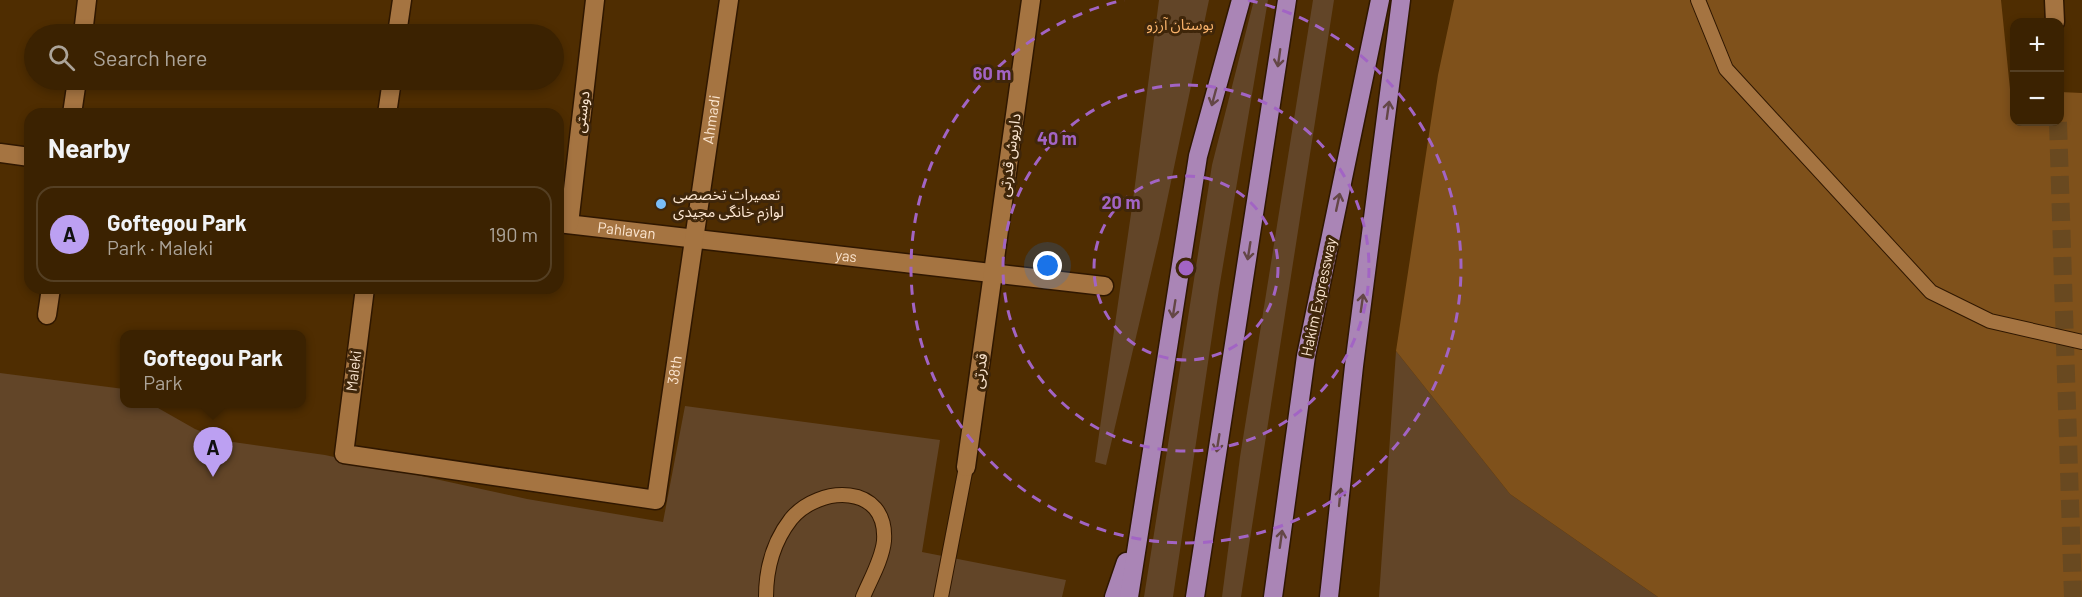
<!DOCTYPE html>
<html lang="en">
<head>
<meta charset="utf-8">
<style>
	body { margin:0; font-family:Barlow,"Noto Sans Arabic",sans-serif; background:#422a0b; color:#f1f3f6 }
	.controls { position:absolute; right:18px; top:18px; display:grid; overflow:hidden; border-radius:12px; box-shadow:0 3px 9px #0003 }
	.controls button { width:54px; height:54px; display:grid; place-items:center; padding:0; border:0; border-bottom:2px solid #543f23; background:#3b2201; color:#f1f3f6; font:30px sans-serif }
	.you { position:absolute; left:1048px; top:266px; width:21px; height:21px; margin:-15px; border:4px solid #fff; border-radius:50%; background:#1a73e8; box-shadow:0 0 0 9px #1a73e833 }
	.badge { display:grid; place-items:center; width:39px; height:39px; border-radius:50%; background:#bca0f2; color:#111; font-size:20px; font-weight:700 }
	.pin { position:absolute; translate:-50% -50px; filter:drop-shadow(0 2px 3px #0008) }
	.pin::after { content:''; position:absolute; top:32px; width:21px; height:18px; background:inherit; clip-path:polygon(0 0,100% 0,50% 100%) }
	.popup { position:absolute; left:120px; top:330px; width:186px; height:78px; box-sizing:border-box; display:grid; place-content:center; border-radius:12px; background:#3b2201; filter:drop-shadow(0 2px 4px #0005); font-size:20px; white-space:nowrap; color:#aca499 }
	.popup b { font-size:22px; color:#f1f3f6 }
	.popup::after { content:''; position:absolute; left:50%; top:100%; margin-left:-12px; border:12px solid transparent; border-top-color:#3b2201 }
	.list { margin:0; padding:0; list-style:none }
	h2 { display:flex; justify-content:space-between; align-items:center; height:78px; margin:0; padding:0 24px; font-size:26px }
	h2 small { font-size:20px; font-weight:400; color:#aca499 }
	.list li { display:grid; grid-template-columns:39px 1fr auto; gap:18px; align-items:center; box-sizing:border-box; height:96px; margin:0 12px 12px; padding:0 12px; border:2px solid #543f23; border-radius:18px }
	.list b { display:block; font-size:22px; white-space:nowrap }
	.list p { margin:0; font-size:20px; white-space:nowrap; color:#aca499 }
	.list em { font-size:20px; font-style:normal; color:#aca499 }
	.icon { flex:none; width:33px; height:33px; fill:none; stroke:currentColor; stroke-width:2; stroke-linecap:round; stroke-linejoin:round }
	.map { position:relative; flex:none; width:2082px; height:597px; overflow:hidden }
	.search { position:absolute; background:#3b2201; box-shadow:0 3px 9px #0003; left:24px; top:24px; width:540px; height:66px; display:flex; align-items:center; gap:15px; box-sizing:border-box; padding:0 21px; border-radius:33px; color:#aca499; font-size:22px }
	.panel { position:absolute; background:#3b2201; box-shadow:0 3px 9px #0003; left:24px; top:108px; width:540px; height:186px; border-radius:18px }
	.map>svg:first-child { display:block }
</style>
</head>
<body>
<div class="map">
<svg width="2082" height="597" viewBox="0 0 2082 597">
	<rect width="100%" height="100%" fill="#4f2d01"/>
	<!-- green -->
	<g fill="#624528">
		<polygon points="1159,0 1209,0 1159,239 1106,465 1095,462 1133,200"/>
		<polygon points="1254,0 1268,0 1219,289 1173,597 1144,597 1212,165"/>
		<polygon points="1313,0 1334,0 1241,597 1222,597 1240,457"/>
		<polygon points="1396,351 1510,494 1658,597 1379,597"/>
		<polygon points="0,373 124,389 124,404 151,404 195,429 226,441 325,455 527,499 663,522 685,406 940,440 922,552 1066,580 1062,597 0,597"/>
	</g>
	<!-- forest -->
	<polygon fill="#7f511b" points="1454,0 2001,0 2010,89 2014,89 2014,122 2060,122 2060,92 2082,93 2082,597 1658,597 1510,494 1396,351 1438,75"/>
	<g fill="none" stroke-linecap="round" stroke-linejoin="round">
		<!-- secondary-tunnel -->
		<polyline stroke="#694920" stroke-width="18" stroke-dasharray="18 9" stroke-linecap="butt" points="2058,122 2073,597"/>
		<!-- service casing -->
		<g stroke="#2f1700" stroke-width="16">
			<g id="service">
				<polyline points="1698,0 1726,69 1931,292 1990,321 2082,342"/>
				<path d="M766 597C766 569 773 542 791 519 819 485 888 483 884 541 882 560 870 580 863 597"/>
				<polyline points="941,597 966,467"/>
			</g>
		</g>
		<!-- minor casing -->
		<g stroke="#2f1700" stroke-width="21">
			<g id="minor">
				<polyline points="83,34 87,0"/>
				<polyline points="397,34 402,0"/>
				<polyline points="72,114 77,80"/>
				<polyline points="387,114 392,80"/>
				<polyline points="0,153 30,157"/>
				<path id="s1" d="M558 223 1104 286"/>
				<polyline points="569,224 595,0"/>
				<path id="s2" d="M365 288 344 454 656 500 729 0"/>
				<polyline points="47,315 51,288"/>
				<polyline points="966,467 1031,0"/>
			</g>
		</g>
		<!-- secondary casing -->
		<g stroke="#2f1700" stroke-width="21">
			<polyline id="secondary" points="2054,0 2055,22"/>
		</g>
		<!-- trunk casing -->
		<g stroke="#2f1700" stroke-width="21">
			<g id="trunk">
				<polyline points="1114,597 1126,562"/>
				<polyline points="1129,597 1198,156 1241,0"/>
				<polyline points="1195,597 1287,0"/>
				<polyline points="1273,597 1306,356 1380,0"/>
				<polyline points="1329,597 1354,366 1401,0"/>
			</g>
		</g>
		<!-- service -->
		<use href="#service" stroke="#a57441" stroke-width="14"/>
		<!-- minor -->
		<use href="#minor" stroke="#a57441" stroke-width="18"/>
		<!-- secondary -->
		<use href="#secondary" stroke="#a57441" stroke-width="18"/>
		<!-- trunk -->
		<use href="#trunk" stroke="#aa85b6" stroke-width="18"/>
	</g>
	<!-- one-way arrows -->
	<defs><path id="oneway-shaft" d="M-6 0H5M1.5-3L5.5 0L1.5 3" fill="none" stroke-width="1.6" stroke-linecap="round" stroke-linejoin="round" transform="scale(1.5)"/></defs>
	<g stroke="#644746">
		<use href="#oneway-shaft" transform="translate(1279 58) rotate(98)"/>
		<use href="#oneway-shaft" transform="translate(1214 97) rotate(105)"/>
		<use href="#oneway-shaft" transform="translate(1388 110) rotate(-82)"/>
		<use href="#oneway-shaft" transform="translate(1338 202) rotate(-78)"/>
		<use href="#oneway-shaft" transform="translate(1249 251) rotate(99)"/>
		<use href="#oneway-shaft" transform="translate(1362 303) rotate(-82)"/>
		<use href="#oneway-shaft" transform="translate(1174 309) rotate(99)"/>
		<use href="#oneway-shaft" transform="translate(1218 443) rotate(99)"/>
		<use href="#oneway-shaft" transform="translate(1340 497) rotate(-84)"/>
		<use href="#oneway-shaft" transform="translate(1281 539) rotate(-82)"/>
	</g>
	<!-- distance rings -->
	<g fill="none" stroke="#a264c4" stroke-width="3" stroke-dasharray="10 8">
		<circle cx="1186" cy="268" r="92"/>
		<circle cx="1186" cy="268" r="183"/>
		<path d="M1248 0A275 275 0 1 1 1124 0"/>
	</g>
	<!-- markers -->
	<circle fill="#7abef8" stroke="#3f260a" stroke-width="2" cx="661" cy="204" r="6"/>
	<g text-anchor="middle" stroke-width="6" stroke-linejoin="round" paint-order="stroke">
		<!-- park labels -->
		<g font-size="15" fill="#fab36b" stroke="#3f260a">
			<text x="1180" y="30">بوستان آرزو</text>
		</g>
		<!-- street labels -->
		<g font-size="15" fill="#fce6d1" stroke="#3f260a">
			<text transform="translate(582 112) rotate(-83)" y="5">دوستی</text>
			<text dy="5" stroke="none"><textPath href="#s2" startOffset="867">Ahmadi</textPath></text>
			<text transform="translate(1010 155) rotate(-82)" y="5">داریوش قدرتی</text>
			<text dy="5" stroke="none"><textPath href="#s1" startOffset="69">Pahlavan</textPath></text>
			<text dy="5" stroke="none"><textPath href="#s1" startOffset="290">yas</textPath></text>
			<text transform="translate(1319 297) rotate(-78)" y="5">Hakim Expressway</text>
			<text dy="5" stroke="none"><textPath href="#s2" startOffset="614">38th</textPath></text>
			<text transform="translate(354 371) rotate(-83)" y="5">Maleki</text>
			<text transform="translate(980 371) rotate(-82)" y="5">قدرتی</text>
		</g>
		<!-- poi labels -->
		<g font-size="15" fill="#fce6d1" stroke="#3f260a" text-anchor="start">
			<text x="673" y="200">تعمیرات تخصصی<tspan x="673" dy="17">لوازم خانگی مجیدی</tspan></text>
		</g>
	</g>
	<circle cx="1186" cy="268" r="9" fill="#a264c4" stroke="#3f260a" stroke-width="3"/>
	<g font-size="18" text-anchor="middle" font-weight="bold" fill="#a264c4" stroke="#3f260a" stroke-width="6" stroke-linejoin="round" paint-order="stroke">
		<text x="992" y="80">60 m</text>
		<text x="1057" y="145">40 m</text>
		<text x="1121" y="209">20 m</text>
	</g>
</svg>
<div class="controls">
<button>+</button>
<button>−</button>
</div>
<div class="you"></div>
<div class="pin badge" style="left:213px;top:477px">A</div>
<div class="popup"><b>Goftegou Park</b>Park</div>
<div class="search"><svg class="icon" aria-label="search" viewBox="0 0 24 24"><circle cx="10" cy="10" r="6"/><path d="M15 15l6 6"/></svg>Search here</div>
<section class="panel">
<h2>Nearby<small></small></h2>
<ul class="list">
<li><span class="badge">A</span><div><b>Goftegou Park</b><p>Park · Maleki</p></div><em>190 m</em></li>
</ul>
</section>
</div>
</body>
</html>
